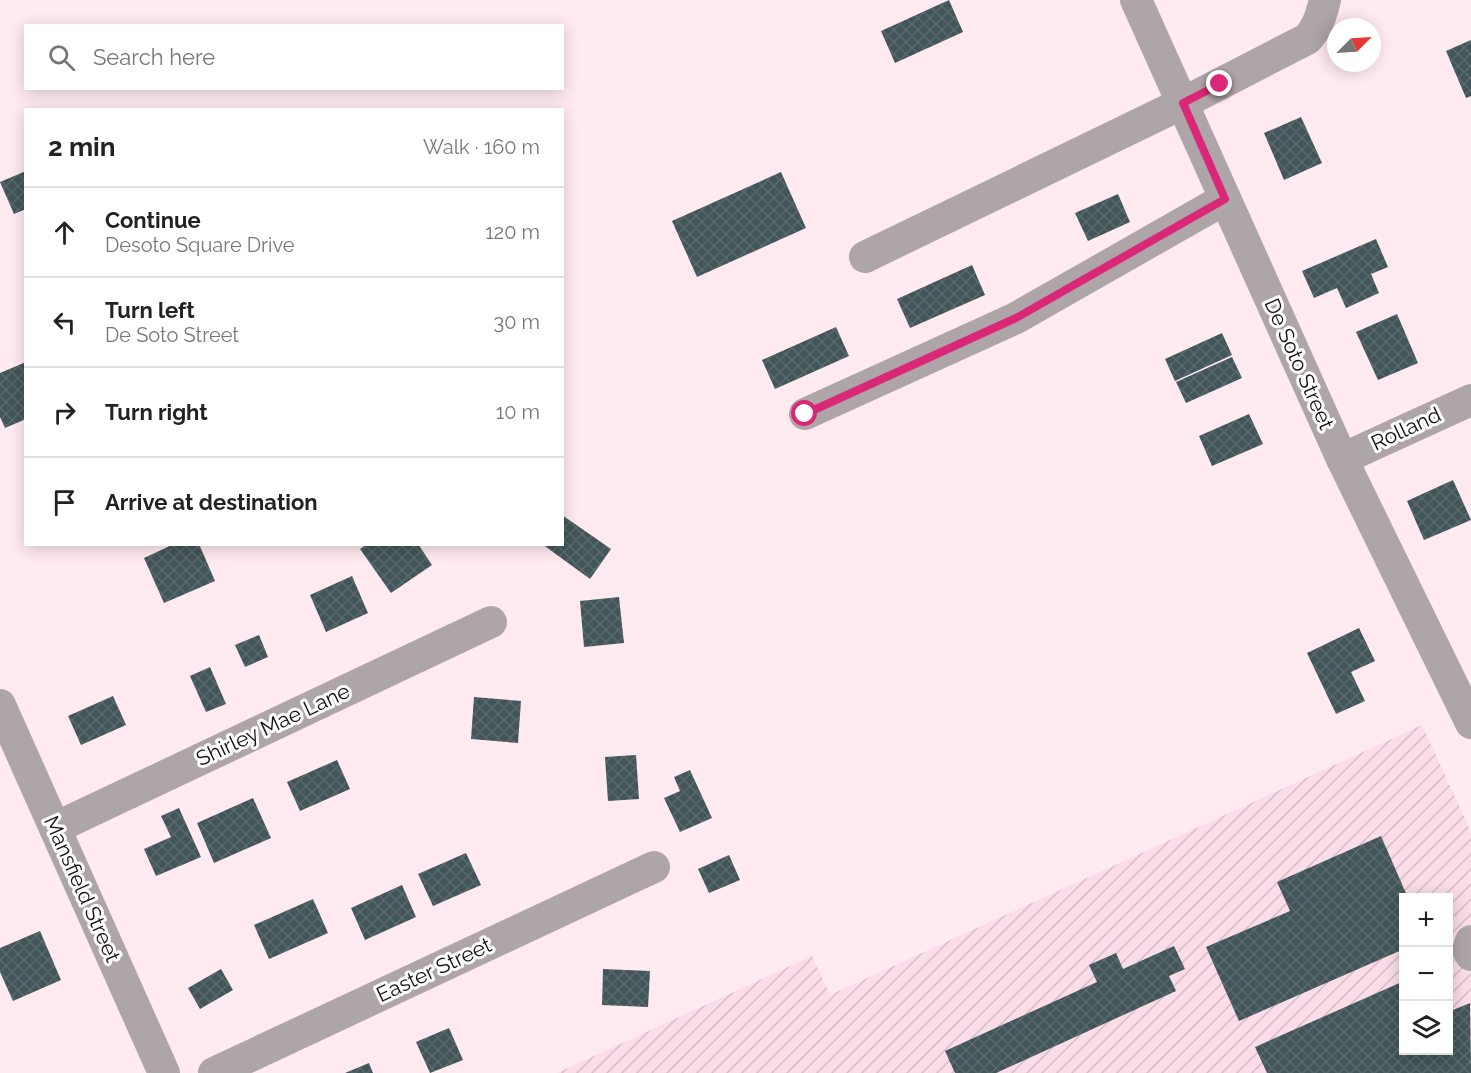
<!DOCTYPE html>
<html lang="en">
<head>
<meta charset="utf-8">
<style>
	body { margin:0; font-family:Raleway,sans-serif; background:#f6f6f6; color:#222 }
	.controls { position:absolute; right:18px; bottom:18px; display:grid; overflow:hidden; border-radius:0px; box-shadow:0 3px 15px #0003 }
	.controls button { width:54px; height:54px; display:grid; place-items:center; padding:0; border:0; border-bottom:2px solid #e0e0e0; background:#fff; color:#222; font:30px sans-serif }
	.compass { position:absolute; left:1327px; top:18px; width:54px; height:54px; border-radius:50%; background:#fff; box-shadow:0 3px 15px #0003; rotate:66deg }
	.stop { position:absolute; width:18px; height:18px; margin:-14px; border:4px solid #db2777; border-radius:50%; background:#fff }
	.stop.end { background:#db2777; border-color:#fff; box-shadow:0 2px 6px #0008 }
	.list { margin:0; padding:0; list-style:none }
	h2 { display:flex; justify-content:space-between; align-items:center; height:78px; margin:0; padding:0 24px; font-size:26px }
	h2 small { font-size:20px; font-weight:400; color:#767676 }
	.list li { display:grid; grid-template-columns:39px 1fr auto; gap:18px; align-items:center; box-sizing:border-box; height:90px; padding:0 24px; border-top:2px solid #e0e0e0 }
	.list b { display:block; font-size:22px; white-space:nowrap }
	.list p { margin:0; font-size:20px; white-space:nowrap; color:#767676 }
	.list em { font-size:20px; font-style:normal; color:#767676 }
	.icon { flex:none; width:33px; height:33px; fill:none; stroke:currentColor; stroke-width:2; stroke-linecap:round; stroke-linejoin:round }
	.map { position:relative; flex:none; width:1471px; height:1073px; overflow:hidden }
	.search { position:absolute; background:#fff; box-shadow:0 3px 15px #0003; left:24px; top:24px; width:540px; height:66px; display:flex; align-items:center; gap:15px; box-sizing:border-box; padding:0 21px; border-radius:0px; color:#767676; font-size:22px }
	.panel { position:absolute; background:#fff; box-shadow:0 3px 15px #0003; left:24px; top:108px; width:540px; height:438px; border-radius:0px }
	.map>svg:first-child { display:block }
</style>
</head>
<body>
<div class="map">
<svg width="1471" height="1073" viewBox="0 0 1471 1073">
	<defs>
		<pattern id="industrial-furrows" width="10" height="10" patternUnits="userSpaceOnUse" patternTransform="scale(1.5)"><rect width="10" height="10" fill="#fadde8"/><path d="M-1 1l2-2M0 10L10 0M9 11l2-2" fill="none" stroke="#d5bcc6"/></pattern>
		<pattern id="building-cross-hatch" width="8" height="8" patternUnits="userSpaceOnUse" patternTransform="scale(1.5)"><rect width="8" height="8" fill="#425558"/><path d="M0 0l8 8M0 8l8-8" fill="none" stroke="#5a696b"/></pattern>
	</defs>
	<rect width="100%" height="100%" fill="#ffeaf1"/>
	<!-- industrial -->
	<path fill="url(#industrial-furrows)" fill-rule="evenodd" d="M1422 725 1471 832V1073H557L812 956 830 995ZM1404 898H1448V1050H1404Z"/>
	<!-- building -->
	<g fill="url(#building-cross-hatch)">
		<polygon points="949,0 963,32 895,63 881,31"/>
		<polygon points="1471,40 1471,96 1466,98 1446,51"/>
		<polygon points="1301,117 1322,163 1284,180 1264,133"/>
		<polygon points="26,171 26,209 14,214 0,182"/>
		<polygon points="781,172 806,228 697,277 672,221"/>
		<polygon points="1118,194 1130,222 1088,241 1075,213"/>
		<polygon points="1376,239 1388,267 1371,274 1379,293 1346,308 1337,288 1314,298 1302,271"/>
		<polygon points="972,265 985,295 910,328 897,299"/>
		<polygon points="1397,314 1418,363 1378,380 1356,332"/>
		<polygon points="836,327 849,356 775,389 762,360"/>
		<polygon points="1222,333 1232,355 1175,381 1165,359"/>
		<polygon points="1232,357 1242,378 1186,403 1176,382"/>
		<polygon points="26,362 26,419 5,428 0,417 0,373"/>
		<polygon points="1249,414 1263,444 1212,466 1199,436"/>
		<polygon points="1453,480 1471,520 1424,540 1407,501"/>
		<polygon points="562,515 611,549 590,579 542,544 562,544"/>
		<polygon points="174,544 199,544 215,581 164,603 144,558"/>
		<polygon points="367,544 418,544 432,565 391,593 360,549"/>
		<polygon points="352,576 368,613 326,632 310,595"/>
		<polygon points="619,597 624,643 584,647 580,601"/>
		<polygon points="1359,628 1375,661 1351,672 1365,701 1336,714 1307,653"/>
		<polygon points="259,635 268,657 245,667 235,645"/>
		<polygon points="210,667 226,704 206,712 190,676"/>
		<polygon points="113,696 126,725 81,745 68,716"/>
		<polygon points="474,697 521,701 518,743 471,739"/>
		<polygon points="636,755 639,799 608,801 605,757"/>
		<polygon points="337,760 350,789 300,811 287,782"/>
		<polygon points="690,770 712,818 680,832 664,798 680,791 674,777"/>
		<polygon points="253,798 271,838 214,863 197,823"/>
		<polygon points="179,808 201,857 156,876 144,849 171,837 161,816"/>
		<polygon points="1381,836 1408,898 1404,898 1404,949 1239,1021 1206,947 1290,911 1277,882"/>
		<polygon points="466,853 481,885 433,906 418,874"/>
		<polygon points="729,855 740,880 709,893 698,869"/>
		<polygon points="402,885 416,917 365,940 351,908"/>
		<polygon points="313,899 328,933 269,959 254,925"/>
		<polygon points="40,931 61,980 13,1001 0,972 0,948"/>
		<polygon points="1174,946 1185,969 1169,976 1176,991 996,1073 955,1073 945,1051 1097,982 1089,965 1116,953 1123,969"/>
		<polygon points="221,969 233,990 200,1009 188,988"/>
		<polygon points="603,969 650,971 648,1007 602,1005"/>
		<polygon points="1404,981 1404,1050 1448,1050 1448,1012 1470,1003 1471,1073 1267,1073 1255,1047"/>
		<polygon points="449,1028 463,1060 430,1073 416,1042"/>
		<polygon points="369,1063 373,1073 345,1073"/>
	</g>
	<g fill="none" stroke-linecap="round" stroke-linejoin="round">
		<!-- minor -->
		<g stroke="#aea5a8" stroke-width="32">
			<polyline points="1136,0 1342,459 1471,723"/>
			<path d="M865 257 1183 103 1307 39C1318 28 1321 15 1325 0"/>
			<polyline points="805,414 1016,318 1225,199"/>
			<polyline points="1342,459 1471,400"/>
			<polyline points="0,705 164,1073"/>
			<polyline points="55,828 491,622"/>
			<polyline points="1471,941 1468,950 1471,955"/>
			<polyline points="214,1073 654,867"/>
		</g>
	</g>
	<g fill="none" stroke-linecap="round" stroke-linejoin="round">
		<!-- route -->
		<polyline stroke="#db2777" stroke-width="8" points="805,414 1016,318 1225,199 1183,103 1220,84"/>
	</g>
	<g text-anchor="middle" stroke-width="6" stroke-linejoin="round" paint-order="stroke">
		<!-- street labels -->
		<g font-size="21" fill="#150e11" stroke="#fdfdfd">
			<text transform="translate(1299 364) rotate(66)" y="7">De Soto Street</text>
			<text transform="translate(1406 429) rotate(-25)" y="7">Rolland</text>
			<text transform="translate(273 725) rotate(-25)" y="7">Shirley Mae Lane</text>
			<text transform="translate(82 889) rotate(66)" y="7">Mansfield Street</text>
			<text transform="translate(434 970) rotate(-25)" y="7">Easter Street</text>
		</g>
	</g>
</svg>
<div class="controls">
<button>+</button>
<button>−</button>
<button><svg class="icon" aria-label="layers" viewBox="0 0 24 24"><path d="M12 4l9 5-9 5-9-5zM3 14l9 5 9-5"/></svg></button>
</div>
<svg class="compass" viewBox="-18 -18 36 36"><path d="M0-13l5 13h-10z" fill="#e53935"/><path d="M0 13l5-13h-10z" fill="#767676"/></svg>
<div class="stop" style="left:805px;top:414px"></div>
<div class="stop end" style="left:1220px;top:84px"></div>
<div class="search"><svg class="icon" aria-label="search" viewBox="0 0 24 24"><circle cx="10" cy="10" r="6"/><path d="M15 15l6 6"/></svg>Search here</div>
<section class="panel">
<h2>2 min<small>Walk · 160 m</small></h2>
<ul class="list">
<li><svg class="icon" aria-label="ahead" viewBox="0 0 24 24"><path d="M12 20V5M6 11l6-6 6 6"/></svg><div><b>Continue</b><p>Desoto Square Drive</p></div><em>120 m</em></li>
<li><svg class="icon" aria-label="left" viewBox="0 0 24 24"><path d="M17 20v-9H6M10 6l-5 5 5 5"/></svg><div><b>Turn left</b><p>De Soto Street</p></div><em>30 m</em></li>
<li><svg class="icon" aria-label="right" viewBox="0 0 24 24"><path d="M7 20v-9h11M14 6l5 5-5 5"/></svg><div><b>Turn right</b></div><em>10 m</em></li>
<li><svg class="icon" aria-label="arrive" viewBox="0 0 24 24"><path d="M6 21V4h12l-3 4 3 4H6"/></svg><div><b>Arrive at destination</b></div></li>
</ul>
</section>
</div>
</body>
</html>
